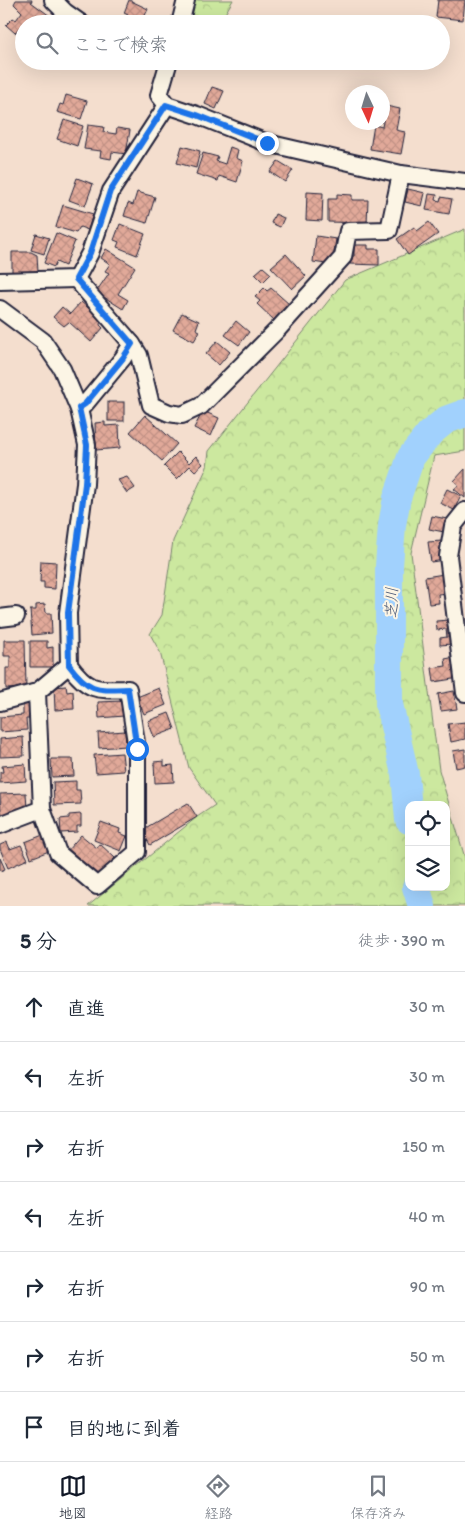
<!DOCTYPE html>
<html lang="ja">
<head>
<meta charset="utf-8">
<style>
	body { margin:0; font-family:Itim,"Klee One",sans-serif; background:#f6f6f7; color:#1f2937 }
	.controls { position:absolute; right:15px; bottom:15px; display:grid; overflow:hidden; border-radius:10px; box-shadow:0 5px 20px #0002 }
	.controls button { width:45px; height:45px; display:grid; place-items:center; padding:0; border:0; border-bottom:1px solid #e0e1e3; background:#fff; color:#1f2937; font:25px sans-serif }
	.compass { position:absolute; left:345px; top:85px; width:45px; height:45px; border-radius:50%; background:#fff; box-shadow:0 5px 20px #0002; rotate:176deg }
	.stop { position:absolute; width:15px; height:15px; margin:-11px; border:4px solid #1a73e8; border-radius:50%; background:#fff }
	.stop.end { background:#1a73e8; border-color:#fff; box-shadow:0 1px 5px #0008 }
	.list { margin:0; padding:0; list-style:none }
	h2 { display:flex; justify-content:space-between; align-items:center; height:65px; margin:0; padding:0 20px; font-size:21px }
	h2 small { font-size:16px; font-weight:400; color:#747a83 }
	.list li { display:grid; grid-template-columns:32px 1fr auto; gap:15px; align-items:center; box-sizing:border-box; height:70px; padding:0 20px; border-top:1px solid #e0e1e3 }
	.list b { display:block; font-size:19px; white-space:nowrap }
	.list em { font-size:16px; font-style:normal; color:#747a83 }
	.icon { flex:none; width:28px; height:28px; fill:none; stroke:currentColor; stroke-width:2; stroke-linecap:round; stroke-linejoin:round }
	.map { position:relative; flex:none; width:465px; height:906px; overflow:hidden }
	.search { position:absolute; background:#fff; box-shadow:0 5px 20px #0002; left:15px; right:15px; top:15px; height:55px; display:flex; align-items:center; gap:12px; box-sizing:border-box; padding:0 18px; border-radius:28px; color:#747a83; font-size:19px }
	.sheet { height:555px; background:#fff }
	nav { display:flex; justify-content:space-around; align-items:center; box-sizing:border-box; height:70px; border-top:1px solid #e0e1e3; background:#fff; font-size:14px; color:#747a83 }
	nav a { display:grid; justify-items:center; gap:2px }
	nav .on { color:#111827 }
	.map>svg:first-child { display:block }
</style>
</head>
<body>
<div class="map">
<svg width="465" height="906" viewBox="0 0 465 906">
	<defs>
		<pattern id="forest-crowns" width="20" height="18" patternUnits="userSpaceOnUse" patternTransform="scale(1.25)"><rect width="20" height="18" fill="#cce89f"/><path d="M2 6a3 3 0 1 1 6 0M12 15a3 3 0 1 1 6 0" fill="none" stroke="#afc78a"/></pattern>
		<pattern id="building-cross-hatch" width="8" height="8" patternUnits="userSpaceOnUse" patternTransform="scale(1.25)"><rect width="8" height="8" fill="#e1a999"/><path d="M0 0l8 8M0 8l8-8" fill="none" stroke="#c19185"/></pattern>
	</defs>
	<rect width="100%" height="100%" fill="#f4dece"/>
	<filter id="ink" filterUnits="userSpaceOnUse"><feTurbulence type="fractalNoise" baseFrequency=".02" numOctaves="2"/><feDisplacementMap in="SourceGraphic" scale="10" xChannelSelector="R" yChannelSelector="G"/><feConvolveMatrix kernelMatrix="1 2 1 2 8 2 1 2 1" color-interpolation-filters="sRGB"/></filter>
	<g filter="url(#ink)">
		<!-- forest -->
		<g fill="url(#forest-crowns)" stroke="#77856d" fill-rule="evenodd">
			<polygon points="191,0 233,0 219,24 181,24"/>
			<path d="M465 229V451L434 456 411 553 439 770 465 858V906H88L197 817 215 805 189 768 160 652 150 634 162 615 173 541 207 467 209 451 345 280ZM409 805H446V887H409Z"/>
		</g>
		<g fill="none" stroke-linecap="round" stroke-linejoin="round">
			<!-- river -->
			<g stroke="#a1d1fd" stroke-width="28">
				<polyline points="409,820 405,774 389,704 389,566 392,525 397,498 411,457 430,433 446,420 465,413"/>
				<polyline points="416,887 422,906"/>
			</g>
		</g>
		<!-- building -->
		<g fill="url(#building-cross-hatch)" stroke="#22223b">
			<polygon points="16,0 32,0 31,2 54,19 51,24 24,24 24,28 21,26 15,33 6,25 13,18 16,20 22,12 14,4"/>
			<polygon points="129,0 148,9 141,24 121,24 122,21 125,22 128,15 124,13"/>
			<polygon points="438,0 465,0 463,20 436,17"/>
			<polygon points="212,87 224,91 216,109 205,104"/>
			<polygon points="66,95 87,101 81,119 57,112 60,104 63,105"/>
			<polygon points="386,106 400,109 396,130 405,132 401,154 370,149 374,125 382,127"/>
			<polygon points="64,120 83,126 77,146 57,139"/>
			<polygon points="88,125 104,127 103,132 116,134 117,128 130,130 126,154 112,152 111,159 100,157 101,151 84,149"/>
			<polygon points="182,146 200,151 196,168 177,163"/>
			<polygon points="230,147 238,150 236,158 243,161 237,182 219,176 218,181 196,174 203,153 218,157 216,161 225,164"/>
			<polygon points="278,161 293,170 285,182 270,172"/>
			<polygon points="77,178 93,184 85,206 69,200"/>
			<polygon points="408,189 425,193 422,206 405,202"/>
			<polygon points="137,192 155,197 147,223 124,216 128,203 133,205"/>
			<polygon points="307,192 323,193 322,221 306,220"/>
			<polygon points="337,194 352,195 352,200 368,200 367,223 328,222 328,199 337,199"/>
			<polygon points="429,194 437,195 436,200 440,201 441,197 452,199 449,214 426,210"/>
			<polygon points="63,205 93,214 88,230 80,227 76,233 56,227"/>
			<polygon points="275,214 284,218 280,227 271,223"/>
			<polygon points="429,222 438,234 408,255 397,239 414,227 417,231"/>
			<polygon points="120,224 145,234 137,255 117,247 119,242 114,240"/>
			<polygon points="56,233 75,241 65,266 56,262 54,267 44,263"/>
			<polygon points="36,234 49,238 44,254 31,250"/>
			<polygon points="316,236 336,239 332,265 313,262"/>
			<polygon points="354,245 368,245 368,249 379,249 379,265 350,264 351,256 354,256"/>
			<polygon points="106,249 135,267 118,294 128,300 123,309 96,292 109,273 105,271 110,264 101,258"/>
			<polygon points="12,252 31,252 37,255 38,272 12,273"/>
			<polygon points="286,254 306,276 292,289 271,267"/>
			<polygon points="263,267 271,274 263,282 255,274"/>
			<polygon points="264,288 267,291 271,288 289,304 274,320 257,304 260,301 255,297"/>
			<polygon points="81,302 101,318 100,325 103,328 91,342 69,322 64,326 53,317 62,307 70,314"/>
			<polygon points="182,313 199,321 196,329 200,331 194,341 173,330"/>
			<polygon points="236,321 249,332 239,345 225,335"/>
			<polygon points="217,341 230,352 219,365 206,354"/>
			<rect x="108" y="402" width="16" height="19"/>
			<polygon points="203,411 219,418 211,436 194,428"/>
			<polygon points="145,415 177,444 162,461 130,432"/>
			<polygon points="105,422 105,426 119,425 120,448 96,450 95,423"/>
			<polygon points="178,452 189,463 196,456 203,464 195,471 190,466 177,479 164,466"/>
			<polygon points="465,469 465,498 454,489 459,485 454,481"/>
			<polygon points="127,477 135,488 127,493 118,480"/>
			<polygon points="447,489 461,496 454,510 440,503"/>
			<polygon points="432,516 452,520 449,533 429,529"/>
			<polygon points="442,541 444,560 431,562 428,542"/>
			<polygon points="41,561 56,562 55,589 44,588 44,582 40,582"/>
			<polygon points="444,574 447,593 438,594 439,603 429,604 425,577"/>
			<polygon points="45,604 46,613 51,613 52,633 32,635 30,610 36,610 36,605"/>
			<polygon points="450,620 452,644 440,645 440,638 447,637 446,629 437,630 436,621"/>
			<polygon points="4,640 25,640 26,688 6,689 6,668 10,668 10,656 4,656"/>
			<polygon points="30,641 47,641 47,648 53,647 53,667 30,667"/>
			<polygon points="455,657 459,678 434,682 432,668 446,666 445,659"/>
			<polygon points="66,686 67,692 73,691 74,709 55,710 54,687"/>
			<polygon points="159,688 166,705 144,714 137,697"/>
			<polygon points="454,691 457,709 441,711 438,694"/>
			<polygon points="123,701 124,716 99,718 98,702"/>
			<polygon points="32,703 33,719 26,719 27,730 0,732 0,717 23,715 23,704"/>
			<polygon points="169,713 175,729 154,737 148,721"/>
			<polygon points="465,722 465,739 451,742 448,724"/>
			<polygon points="125,731 126,746 99,748 98,733"/>
			<polygon points="23,737 24,756 0,757 0,739"/>
			<polygon points="465,749 465,766 456,768 453,751"/>
			<polygon points="122,753 124,771 96,773 94,755"/>
			<polygon points="51,759 73,759 74,776 52,777"/>
			<polygon points="164,761 164,766 173,765 174,782 155,783 154,762"/>
			<polygon points="25,764 26,781 0,783 0,772 3,772 2,766"/>
			<polygon points="76,781 76,790 80,790 81,804 54,805 53,782"/>
			<polygon points="26,793 27,809 15,810 15,813 1,814 0,794"/>
			<polygon points="188,803 197,817 150,845 142,830"/>
			<polygon points="81,814 81,826 77,826 77,832 61,833 60,819 69,818 69,815"/>
			<polygon points="101,822 120,829 119,833 127,836 121,851 94,840"/>
			<polygon points="43,835 49,851 31,858 25,842"/>
			<polygon points="81,835 97,848 100,844 115,858 98,878 67,851"/>
			<polygon points="7,842 10,849 21,845 28,859 8,868 0,849 0,845"/>
			<polygon points="0,858 5,869 0,871"/>
		</g>
		<g fill="none" stroke-linecap="round" stroke-linejoin="round">
			<!-- minor casing -->
			<g stroke="#22223b" stroke-width="20">
				<g id="minor">
					<polyline points="53,0 65,12 82,24"/>
					<polyline points="180,24 186,0"/>
					<polyline points="169,61 159,95 167,105 197,115 267,143 401,174 465,182"/>
					<polyline points="76,279 132,344 123,358 85,404 79,409"/>
					<polyline points="0,281 76,279 90,253 111,191 167,105"/>
					<path d="M0 309 43 341 62 369 79 409 87 445 85 484 68 613 69 665C89 692 97 690 128 689L137 749V852L97 886 58 853 42 809 37 692"/>
					<polyline points="132,344 139,355 151,405 169,413 182,415 201,406 279,328 343,257 348,231 389,230 401,174"/>
					<polyline points="465,511 453,526 448,556 465,693"/>
					<polyline points="0,618 16,616"/>
					<polyline points="0,702 37,692 69,665"/>
					<polyline points="0,825 42,809"/>
				</g>
			</g>
			<!-- minor -->
			<use href="#minor" stroke="#fcf5e5" stroke-width="16"/>
		</g>
	</g>
	<g fill="none" stroke-linecap="round" stroke-linejoin="round" filter="url(#ink)">
		<!-- route -->
		<path stroke="#1a73e8" stroke-width="6" d="M137 749 128 689C97 690 89 692 69 665L68 613 85 484 87 445 79 408 85 404 123 358 132 344 76 279 90 253 110 191 166 105 197 115 267 143"/>
	</g>
	<g text-anchor="middle" stroke-width="4" stroke-linejoin="round" paint-order="stroke">
		<!-- water labels -->
		<g font-size="16" font-style="italic" fill="#485775" stroke="#fcf5e5">
			<text transform="translate(391 603) rotate(-89)" y="6">芝川</text>
		</g>
	</g>
</svg>
<div class="controls">
<button><svg class="icon" aria-label="locate" viewBox="0 0 24 24"><circle cx="12" cy="12" r="6"/><path d="M12 2v4M12 18v4M2 12h4M18 12h4"/></svg></button>
<button><svg class="icon" aria-label="layers" viewBox="0 0 24 24"><path d="M12 4l9 5-9 5-9-5zM3 14l9 5 9-5"/></svg></button>
</div>
<svg class="compass" viewBox="-18 -18 36 36"><path d="M0-13l5 13h-10z" fill="#e53935"/><path d="M0 13l5-13h-10z" fill="#747a83"/></svg>
<div class="stop" style="left:137px;top:749px"></div>
<div class="stop end" style="left:267px;top:143px"></div>
<div class="search"><svg class="icon" aria-label="search" viewBox="0 0 24 24"><circle cx="10" cy="10" r="6"/><path d="M15 15l6 6"/></svg>ここで検索</div>
</div>
<section class="sheet">
<h2>5 分<small>徒歩 · 390 m</small></h2>
<ul class="list">
<li><svg class="icon" aria-label="ahead" viewBox="0 0 24 24"><path d="M12 20V5M6 11l6-6 6 6"/></svg><div><b>直進</b></div><em>30 m</em></li>
<li><svg class="icon" aria-label="left" viewBox="0 0 24 24"><path d="M17 20v-9H6M10 6l-5 5 5 5"/></svg><div><b>左折</b></div><em>30 m</em></li>
<li><svg class="icon" aria-label="right" viewBox="0 0 24 24"><path d="M7 20v-9h11M14 6l5 5-5 5"/></svg><div><b>右折</b></div><em>150 m</em></li>
<li><svg class="icon" aria-label="left" viewBox="0 0 24 24"><path d="M17 20v-9H6M10 6l-5 5 5 5"/></svg><div><b>左折</b></div><em>40 m</em></li>
<li><svg class="icon" aria-label="right" viewBox="0 0 24 24"><path d="M7 20v-9h11M14 6l5 5-5 5"/></svg><div><b>右折</b></div><em>90 m</em></li>
<li><svg class="icon" aria-label="right" viewBox="0 0 24 24"><path d="M7 20v-9h11M14 6l5 5-5 5"/></svg><div><b>右折</b></div><em>50 m</em></li>
<li><svg class="icon" aria-label="arrive" viewBox="0 0 24 24"><path d="M6 21V4h12l-3 4 3 4H6"/></svg><div><b>目的地に到着</b></div></li>
</ul>
</section>
<nav>
<a class="on"><svg class="icon" aria-label="map" viewBox="0 0 24 24"><path d="M3 6l6-2 6 2 6-2v14l-6 2-6-2-6 2zM9 4v14M15 6v14"/></svg>地図</a>
<a><svg class="icon" aria-label="directions" viewBox="0 0 24 24"><path d="M12 3l9 9-9 9-9-9zM9 14v-3h6M13 9l2 2-2 2"/></svg>経路</a>
<a><svg class="icon" aria-label="saved" viewBox="0 0 24 24"><path d="M7 4h10v16l-5-4-5 4z"/></svg>保存済み</a>
</nav>
</body>
</html>
